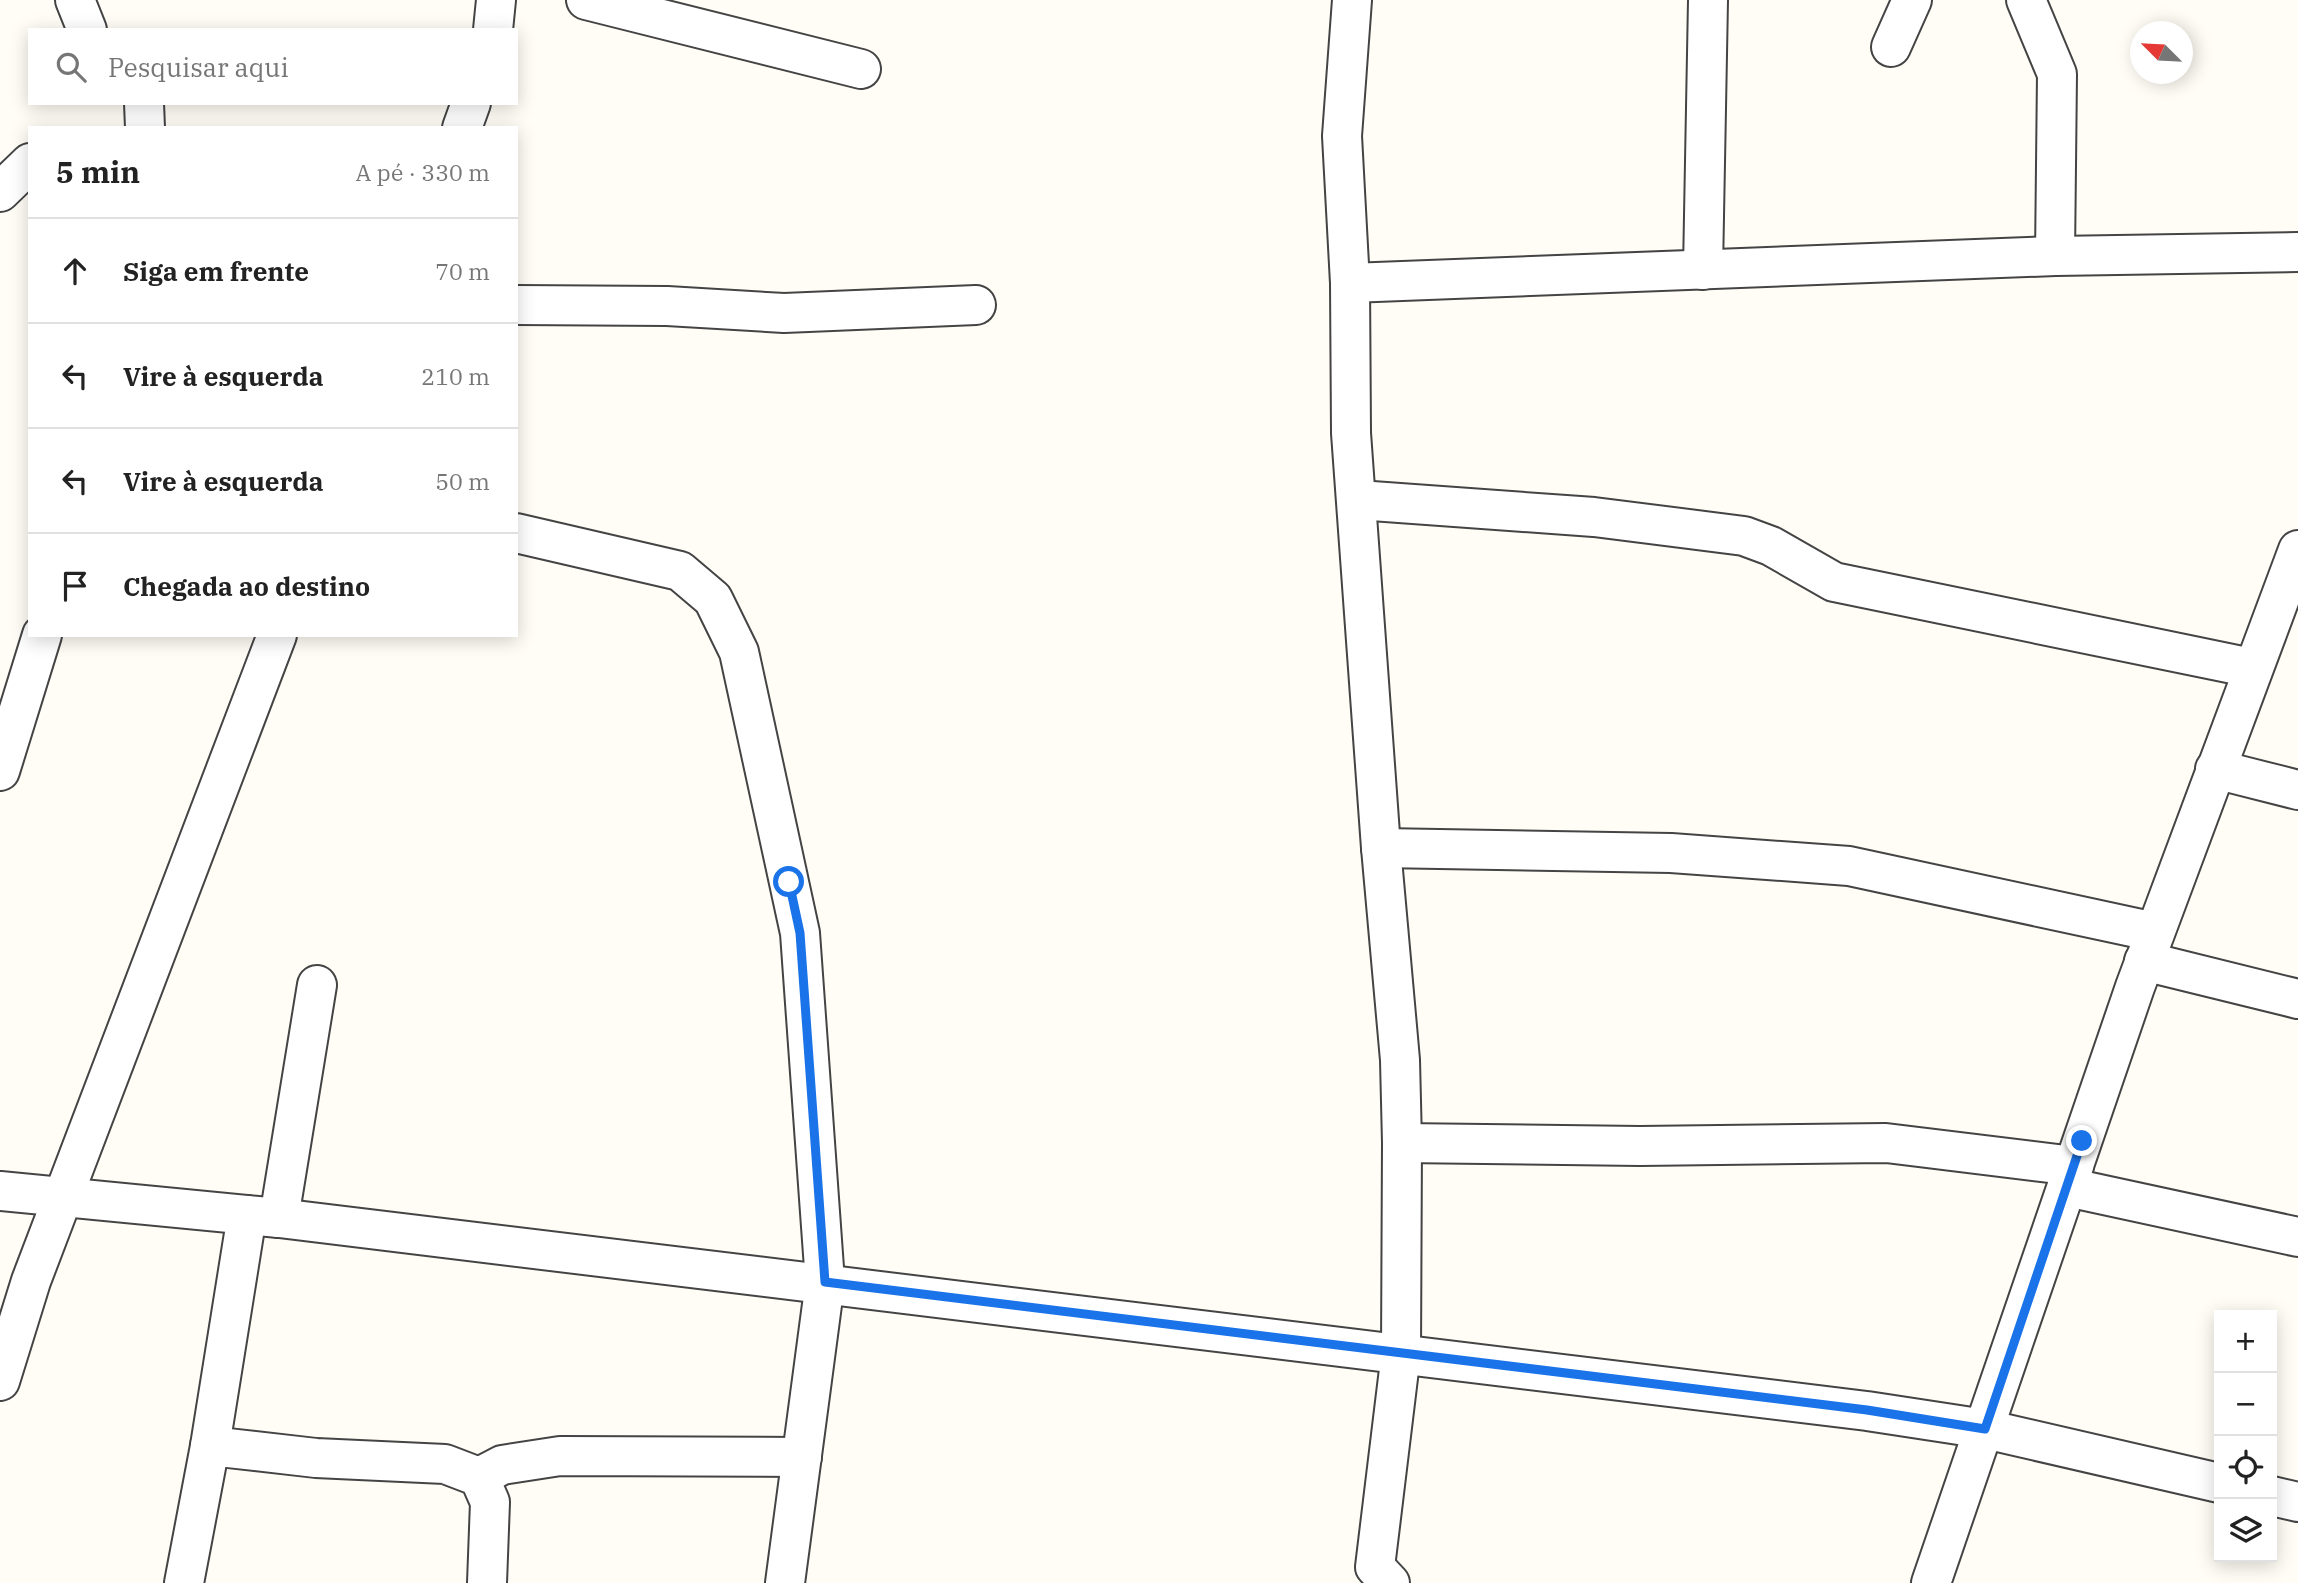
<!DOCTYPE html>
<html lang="pt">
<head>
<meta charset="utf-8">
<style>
	body { margin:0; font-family:"IBM Plex Serif",serif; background:#f6f6f6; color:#222 }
	.controls { position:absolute; right:21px; bottom:21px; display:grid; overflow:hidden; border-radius:0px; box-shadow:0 4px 18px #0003 }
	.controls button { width:63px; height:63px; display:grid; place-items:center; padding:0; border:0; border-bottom:2px solid #e0e0e0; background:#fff; color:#222; font:35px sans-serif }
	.compass { position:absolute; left:2130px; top:21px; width:63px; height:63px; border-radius:50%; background:#fff; box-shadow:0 4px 18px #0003; rotate:294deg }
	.stop { position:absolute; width:21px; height:21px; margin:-16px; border:5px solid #1a73e8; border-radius:50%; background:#fff }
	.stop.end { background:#1a73e8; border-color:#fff; box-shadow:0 2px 7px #0008 }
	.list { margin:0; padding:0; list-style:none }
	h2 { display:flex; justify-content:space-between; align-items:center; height:91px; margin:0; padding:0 28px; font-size:30px }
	h2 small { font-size:23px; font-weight:400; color:#767676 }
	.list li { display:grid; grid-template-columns:46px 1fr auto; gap:21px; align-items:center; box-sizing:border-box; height:105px; padding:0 28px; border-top:2px solid #e0e0e0 }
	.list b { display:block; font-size:26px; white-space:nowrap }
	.list em { font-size:23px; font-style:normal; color:#767676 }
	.icon { flex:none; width:38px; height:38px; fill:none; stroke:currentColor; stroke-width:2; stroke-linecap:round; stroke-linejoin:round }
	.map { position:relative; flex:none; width:2298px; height:1583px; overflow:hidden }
	.search { position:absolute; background:#fff; box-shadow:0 4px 18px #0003; left:28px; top:28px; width:490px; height:77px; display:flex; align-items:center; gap:18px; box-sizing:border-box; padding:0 24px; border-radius:0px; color:#767676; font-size:26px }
	.panel { position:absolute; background:#fff; box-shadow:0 4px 18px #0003; left:28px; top:126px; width:490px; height:511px; border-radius:0px }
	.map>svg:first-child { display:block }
</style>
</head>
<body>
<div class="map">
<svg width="2298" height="1583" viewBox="0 0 2298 1583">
	<rect width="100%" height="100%" fill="#fffdf5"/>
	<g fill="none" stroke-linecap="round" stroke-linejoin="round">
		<!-- minor casing -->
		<g stroke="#444" stroke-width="42">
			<g id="minor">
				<polyline points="75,0 87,30"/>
				<polyline points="586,0 861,69"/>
				<polyline points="1352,0 1342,136 1350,283 1351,433 1381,848 1400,1060 1402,1143 1401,1353 1375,1567 1390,1583"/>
				<polyline points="2026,0 2057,74 2055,256"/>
				<polyline points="493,30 496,0"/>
				<polyline points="1891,47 1912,0"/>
				<polyline points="144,103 145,128"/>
				<polyline points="462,128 471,103"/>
				<polyline points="0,192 30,163"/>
				<polyline points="1703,270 1708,0"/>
				<polyline points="1350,283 2055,256 2298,252"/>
				<polyline points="516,305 667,306 784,313 976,305"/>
				<polyline points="1358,500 1594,517 1744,536 1771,546 1834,582 2252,668"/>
				<polyline points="516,533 680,571 713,599 739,652 800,933 825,1282 785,1583"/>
				<polyline points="2215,769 2298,790"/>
				<polyline points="0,771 42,635"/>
				<polyline points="1381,848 1671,853 1849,866 2155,932"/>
				<polyline points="2144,961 2298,999"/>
				<polyline points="1402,1143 1640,1146 1886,1143 2074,1166"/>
				<polyline points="2067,1187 2298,1237"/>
				<polyline points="0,1191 279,1218 1867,1411 1985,1429 2219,1483"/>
				<polyline points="279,1218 317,985"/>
				<polyline points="0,1381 31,1281 277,635"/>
				<polyline points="210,1446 316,1458 445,1464 479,1477 490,1502 487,1583"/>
				<polyline points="479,1477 502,1465 560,1456 802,1457"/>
				<polyline points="2272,1496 2298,1502"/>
				<polyline points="184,1583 210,1446 247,1215"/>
				<polyline points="1931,1583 2135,987 2298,550"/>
			</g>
		</g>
		<!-- minor -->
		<use href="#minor" stroke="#fff" stroke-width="38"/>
	</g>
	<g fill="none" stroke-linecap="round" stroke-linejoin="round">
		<!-- route -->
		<polyline stroke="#1a73e8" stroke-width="9" points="789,882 800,933 825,1282 1867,1410 1985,1429 2082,1141"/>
	</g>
</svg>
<div class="controls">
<button>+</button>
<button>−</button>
<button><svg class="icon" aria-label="locate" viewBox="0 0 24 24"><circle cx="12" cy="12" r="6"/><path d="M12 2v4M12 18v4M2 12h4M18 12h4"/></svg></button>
<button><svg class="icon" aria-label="layers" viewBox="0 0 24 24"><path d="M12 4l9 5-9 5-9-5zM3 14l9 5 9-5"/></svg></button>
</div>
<svg class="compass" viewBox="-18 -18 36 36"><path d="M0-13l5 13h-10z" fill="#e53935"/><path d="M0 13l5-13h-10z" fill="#767676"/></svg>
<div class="stop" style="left:789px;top:882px"></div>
<div class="stop end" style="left:2082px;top:1141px"></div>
<div class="search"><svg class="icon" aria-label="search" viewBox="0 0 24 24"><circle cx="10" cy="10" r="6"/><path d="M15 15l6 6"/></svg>Pesquisar aqui</div>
<section class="panel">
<h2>5 min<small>A pé · 330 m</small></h2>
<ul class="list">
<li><svg class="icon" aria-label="ahead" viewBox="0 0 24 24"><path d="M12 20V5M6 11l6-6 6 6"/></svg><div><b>Siga em frente</b></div><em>70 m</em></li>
<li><svg class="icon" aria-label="left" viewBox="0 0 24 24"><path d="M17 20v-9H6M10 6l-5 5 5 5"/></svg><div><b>Vire à esquerda</b></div><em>210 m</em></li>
<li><svg class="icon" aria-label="left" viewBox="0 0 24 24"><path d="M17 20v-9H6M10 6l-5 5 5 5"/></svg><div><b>Vire à esquerda</b></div><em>50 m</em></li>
<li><svg class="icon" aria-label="arrive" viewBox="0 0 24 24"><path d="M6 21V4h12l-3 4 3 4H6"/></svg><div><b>Chegada ao destino</b></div></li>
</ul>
</section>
</div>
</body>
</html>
